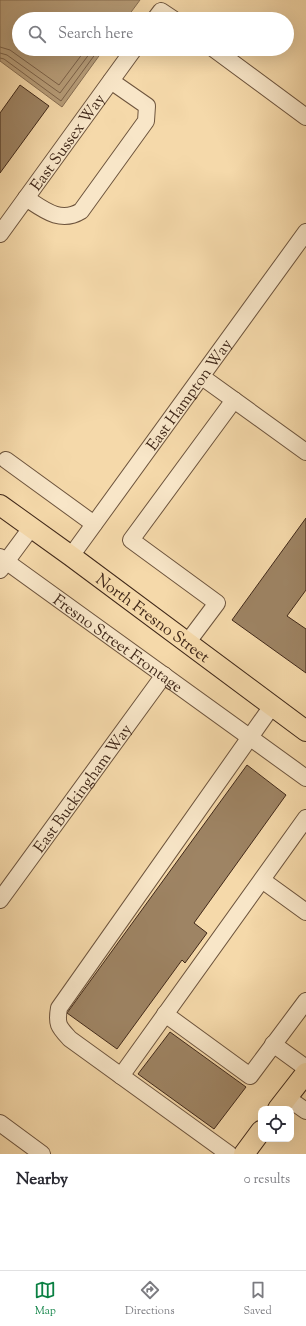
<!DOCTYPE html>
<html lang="en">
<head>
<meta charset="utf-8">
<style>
	body { margin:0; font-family:"Sorts Mill Goudy",serif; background:#f2f2f3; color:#2b2b33 }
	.controls { position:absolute; right:12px; bottom:12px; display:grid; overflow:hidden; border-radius:8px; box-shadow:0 4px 16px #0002 }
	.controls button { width:36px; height:36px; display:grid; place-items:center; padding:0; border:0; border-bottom:1px solid #e1e1e2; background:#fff; color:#2b2b33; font:20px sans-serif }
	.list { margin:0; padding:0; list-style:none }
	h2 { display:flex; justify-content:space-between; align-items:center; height:52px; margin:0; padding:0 16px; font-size:17px }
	h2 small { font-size:13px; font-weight:400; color:#7c7c81 }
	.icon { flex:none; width:22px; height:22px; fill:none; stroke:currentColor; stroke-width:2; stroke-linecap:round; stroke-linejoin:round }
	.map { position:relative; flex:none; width:306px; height:1154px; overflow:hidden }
	.search { position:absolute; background:#fff; box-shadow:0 4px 16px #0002; left:12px; right:12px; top:12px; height:44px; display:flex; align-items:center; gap:10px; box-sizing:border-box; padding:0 14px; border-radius:22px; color:#7c7c81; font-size:15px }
	.sheet { height:116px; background:#fff }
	nav { display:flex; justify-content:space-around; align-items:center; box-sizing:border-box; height:56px; border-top:1px solid #e1e1e2; background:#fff; font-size:11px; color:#7c7c81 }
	nav a { display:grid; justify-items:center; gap:2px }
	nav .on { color:#0b8043 }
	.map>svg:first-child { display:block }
</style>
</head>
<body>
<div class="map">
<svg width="306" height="1154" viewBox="0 0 306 1154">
	<rect width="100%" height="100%" fill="#f5d9aa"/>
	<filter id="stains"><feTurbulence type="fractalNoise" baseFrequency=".005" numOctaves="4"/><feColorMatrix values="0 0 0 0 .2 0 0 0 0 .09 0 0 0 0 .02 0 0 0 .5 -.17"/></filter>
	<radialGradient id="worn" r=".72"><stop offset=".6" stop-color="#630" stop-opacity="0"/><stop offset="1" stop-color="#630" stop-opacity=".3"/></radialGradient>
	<!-- water -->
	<polygon fill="#b79d79" stroke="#876e53" points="0,0 140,0 126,19 19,19 19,49 104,49 62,107 0,61"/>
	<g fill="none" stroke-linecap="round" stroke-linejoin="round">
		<!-- shore -->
		<g stroke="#7c6249" stroke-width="1">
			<polyline points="0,47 10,50 59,85 86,49"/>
			<polyline points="0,53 7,55 60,93 93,49"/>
			<polyline points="0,58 4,59 61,101 99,49"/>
		</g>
	</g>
	<!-- building -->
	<g fill="#9e8464" stroke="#402819">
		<polygon points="20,85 49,106 0,173 0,113"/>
		<polygon points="306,518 306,590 287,616 306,629 306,673 232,620"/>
		<polygon points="247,765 286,795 194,923 207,933 185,963 182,960 117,1049 67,1013"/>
		<polygon points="170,1032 246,1087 214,1129 138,1074"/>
	</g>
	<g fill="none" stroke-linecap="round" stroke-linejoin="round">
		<!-- minor casing -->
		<g stroke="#6d543d" stroke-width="18">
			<g id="minor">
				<polyline points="155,19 161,11 173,19"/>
				<polyline points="214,49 306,117"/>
				<path d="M26 198C43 209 60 224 81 211L146 121 147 106 111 81"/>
				<path id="s1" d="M0 234 134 49"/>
				<polyline points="202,377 306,452"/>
				<polyline points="6,460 94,524"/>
				<path id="s2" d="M71 556 306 232"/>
				<path id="s3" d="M0 557 306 778"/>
				<polyline points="0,570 31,528"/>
				<polyline points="187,643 217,603 131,540 234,400"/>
				<polyline points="262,880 306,912"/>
				<path id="s4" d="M0 900 164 675"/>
				<polyline points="165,1014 250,1076 306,1001"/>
				<polyline points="273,1044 306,1068"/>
				<polyline points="121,1076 306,818"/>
				<polyline points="286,1097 306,1111"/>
				<polyline points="0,1123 42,1154"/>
				<path d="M229 1154 70 1039C59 1027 56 1025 59 1008L272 706"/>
			</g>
		</g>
		<!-- major casing -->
		<g stroke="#402819" stroke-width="22">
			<g id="major">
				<path id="s5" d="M0 505 71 556 306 731"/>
				<polyline points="278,1109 306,1073"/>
				<polyline points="244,1154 261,1131"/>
			</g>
		</g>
		<!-- minor -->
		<use href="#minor" stroke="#f8e6c8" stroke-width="16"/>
		<!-- major -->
		<use href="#major" stroke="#f5d9aa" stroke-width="20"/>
	</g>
	<g text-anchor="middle" stroke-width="3" stroke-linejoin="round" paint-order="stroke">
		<!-- street labels -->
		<g font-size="16" fill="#402819" stroke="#f8e6c8">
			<text dy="6" stroke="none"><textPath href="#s1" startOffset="114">East Sussex Way</textPath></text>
			<text dy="6" stroke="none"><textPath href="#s2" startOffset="200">East Hampton Way</textPath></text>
			<text dy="6" stroke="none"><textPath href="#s5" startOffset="190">North Fresno Street</textPath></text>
			<text dy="6" stroke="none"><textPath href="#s3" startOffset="146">Fresno Street Frontage</textPath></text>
			<text dy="6" stroke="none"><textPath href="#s4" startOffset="139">East Buckingham Way</textPath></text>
		</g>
	</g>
	<rect width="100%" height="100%" filter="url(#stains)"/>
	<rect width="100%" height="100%" fill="url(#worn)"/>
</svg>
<div class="controls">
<button><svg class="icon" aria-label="locate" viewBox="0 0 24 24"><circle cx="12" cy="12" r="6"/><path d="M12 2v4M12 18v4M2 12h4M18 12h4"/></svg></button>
</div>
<div class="search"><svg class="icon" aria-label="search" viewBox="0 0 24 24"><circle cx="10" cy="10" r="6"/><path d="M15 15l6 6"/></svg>Search here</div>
</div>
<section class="sheet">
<h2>Nearby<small>0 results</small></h2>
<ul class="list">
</ul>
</section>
<nav>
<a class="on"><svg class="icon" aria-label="map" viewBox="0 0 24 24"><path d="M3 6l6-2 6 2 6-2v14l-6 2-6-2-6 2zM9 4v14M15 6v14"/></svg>Map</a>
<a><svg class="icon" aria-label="directions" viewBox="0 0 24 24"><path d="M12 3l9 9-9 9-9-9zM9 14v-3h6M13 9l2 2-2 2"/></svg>Directions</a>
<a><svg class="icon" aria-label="saved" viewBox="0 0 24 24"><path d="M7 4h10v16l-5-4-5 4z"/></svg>Saved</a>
</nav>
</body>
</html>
